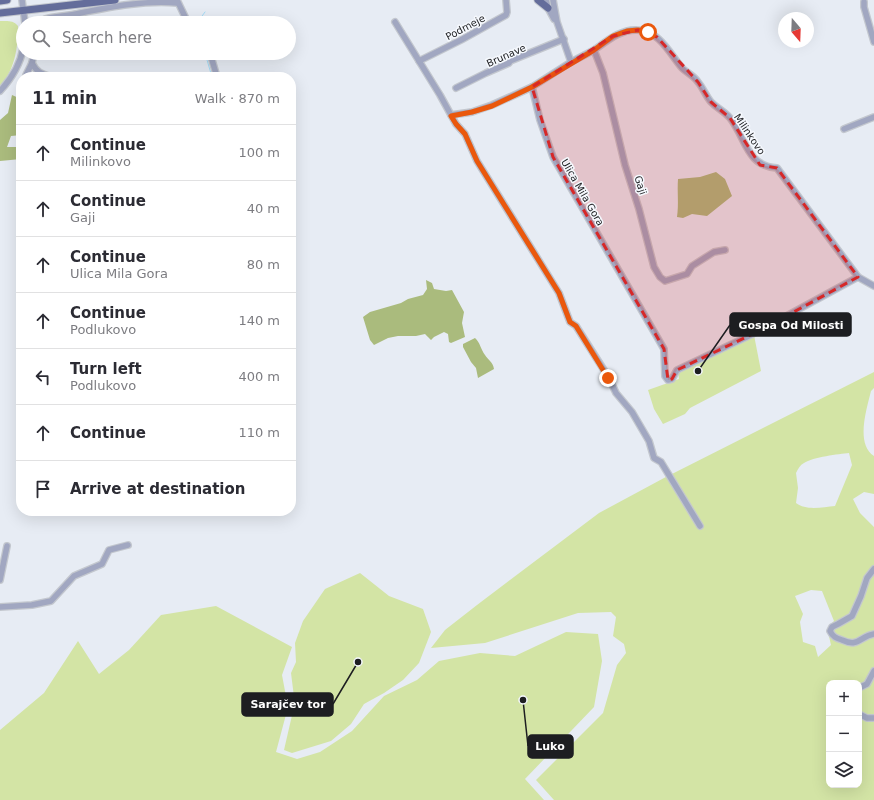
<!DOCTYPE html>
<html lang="en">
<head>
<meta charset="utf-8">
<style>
	body { margin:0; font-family:"DejaVu Sans",sans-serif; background:#f2f2f3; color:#2b2b33 }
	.controls { position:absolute; right:12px; bottom:12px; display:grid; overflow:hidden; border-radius:8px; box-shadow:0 4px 16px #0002 }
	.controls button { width:36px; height:36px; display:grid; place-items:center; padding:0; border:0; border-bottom:1px solid #e1e1e2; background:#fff; color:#2b2b33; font:20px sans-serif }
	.compass { position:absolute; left:778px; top:12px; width:36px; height:36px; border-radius:50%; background:#fff; box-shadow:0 4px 16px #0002; rotate:161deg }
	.stop { position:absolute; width:12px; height:12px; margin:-9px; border:3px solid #ea580c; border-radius:50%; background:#fff }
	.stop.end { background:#ea580c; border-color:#fff; box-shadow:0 1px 4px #0008 }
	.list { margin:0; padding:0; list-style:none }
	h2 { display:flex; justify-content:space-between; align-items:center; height:52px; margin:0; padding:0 16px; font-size:17px }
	h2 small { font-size:13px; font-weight:400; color:#7c7c81 }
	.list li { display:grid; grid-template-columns:26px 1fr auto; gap:12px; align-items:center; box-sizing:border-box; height:56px; padding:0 16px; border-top:1px solid #e1e1e2 }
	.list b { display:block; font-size:15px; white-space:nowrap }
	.list p { margin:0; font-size:13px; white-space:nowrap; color:#7c7c81 }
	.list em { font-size:13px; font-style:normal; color:#7c7c81 }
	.icon { flex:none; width:22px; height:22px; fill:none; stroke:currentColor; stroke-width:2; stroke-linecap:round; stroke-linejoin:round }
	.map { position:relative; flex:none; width:874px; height:800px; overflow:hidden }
	.search { position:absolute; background:#fff; box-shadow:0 4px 16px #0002; left:16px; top:16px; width:280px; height:44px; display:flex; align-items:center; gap:10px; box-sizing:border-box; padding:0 14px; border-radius:22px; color:#7c7c81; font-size:15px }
	.panel { position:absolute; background:#fff; box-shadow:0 4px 16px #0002; left:16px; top:72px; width:280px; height:444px; border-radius:16px }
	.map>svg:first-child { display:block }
</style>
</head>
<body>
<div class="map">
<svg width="874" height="800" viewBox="0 0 874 800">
	<rect width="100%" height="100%" fill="#e7ecf4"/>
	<!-- green -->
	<g fill="#d3e4a5" fill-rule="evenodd">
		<path d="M0 21C8 21 13 20 18 26 18 47 15 70 0 86Z"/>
		<polygon points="754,335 761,371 690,408 685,414 663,424 654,409 648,390 679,379 678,372"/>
		<path d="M874 372V388L871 391C867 408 855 444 874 456V494L864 492 853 499 860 513 874 527V800H554L536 780 603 713 617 665 626 653 624 644 613 636 616 617 611 612 578 613 485 643 431 648 445 630 477 605 599 513 664 478ZM849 453 852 465 835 506C823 507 806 511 796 503L798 488 796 473C798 469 800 465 804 463 813 457 839 454 849 453ZM811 590 822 591 834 621 828 627V632L831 645 818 657 815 646 803 642 800 622 803 614 795 596ZM829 683H859V785H829Z"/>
		<polygon points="360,573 389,596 423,609 431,632 419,663 403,680 384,693 364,704 351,724 331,741 292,753 284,750 293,711 294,697 291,673 296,662 295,643 303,621 325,589"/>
		<polygon points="216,606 292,647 282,675 288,707 276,752 297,759 320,752 352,731 384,696 417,680 439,661 480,653 515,656 566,632 598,634 602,661 594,707 525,779 544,800 0,800 0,730 44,693 78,641 99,674 129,650 161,615"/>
	</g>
	<!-- forest -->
	<g fill="#aabb7d">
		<polygon points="12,95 21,99 21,135 11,136 7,147 21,147 21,159 0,161 0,120 8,113"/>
		<path d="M716 172 725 179 732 196 707 216 692 214 683 218 677 217C679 204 677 192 678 179L700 177Z"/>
		<polygon points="426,280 432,283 434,289 446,291 452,290 464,312 462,323 465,337 451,343 449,342 448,334 444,332 434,337 431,340 425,334 416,336 398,336 388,338 374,345 370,340 363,317 370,312 401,303 408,299 423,295 427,289"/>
		<path d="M475 338C480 342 481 350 485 355 488 360 493 362 494 369L478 378 476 368 471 362 463 347V344Z"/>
	</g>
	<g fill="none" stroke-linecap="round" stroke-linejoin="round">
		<!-- stream -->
		<g stroke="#a4dcf7" stroke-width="1">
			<polyline points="197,23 205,12"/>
			<polyline points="205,53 212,77"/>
		</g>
		<!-- minor casing -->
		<g stroke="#c3c7ce" stroke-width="8">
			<g id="minor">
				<polyline points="22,0 25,23"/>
				<polyline points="177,0 188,23"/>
				<polyline points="546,0 548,8 554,19"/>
				<polyline points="553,0 557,22 571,62 532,87 540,120 553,157 664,349 665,376 668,380 672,379 677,370 757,332 858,277"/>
				<polyline points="864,2 864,7 874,42"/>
				<polyline points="395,22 440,95 456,124 465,134 477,161 559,293 570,322 576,326 609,378 616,393 632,412 649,441 654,458 661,462 700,526"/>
				<path d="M38 23C46 16 60 17 70 15 106 8 141 0 177 3"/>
				<path d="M594 50C607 41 621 29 637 30 659 30 670 54 682 68 687 73 694 76 698 82 703 88 706 96 711 102 717 108 725 112 730 118 746 138 746 166 777 168L858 277 874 286"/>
				<polyline points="210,53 217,77"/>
				<polyline points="419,61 461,40 506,15 507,12 506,0"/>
				<polyline points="571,62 594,50 603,73 625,165 639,209 654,267 660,277 665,281 687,274 692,266 714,252 725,250"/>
				<path d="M32 63C37 73 42 74 52 77"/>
				<polyline points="26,75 32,63 34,53"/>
				<polyline points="456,88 486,73 509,63 510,61 564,39"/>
				<path d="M0 91C11 79 20 65 23 49"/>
				<polyline points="451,115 472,112 492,105 532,87"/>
				<polyline points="844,129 874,117"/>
				<path d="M874 569 867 578 861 596 852 616 838 624 832 627 830 631C833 637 836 638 842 640 859 648 860 636 874 634"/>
				<polyline points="0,580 7,546"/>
				<polyline points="0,607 32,605 51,601 74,576 102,564 109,550 128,545"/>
				<polyline points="859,688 867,684 874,671"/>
				<polyline points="859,714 867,718 874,718"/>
			</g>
		</g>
		<!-- major casing -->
		<g stroke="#c3c7ce" stroke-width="9">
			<g id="major">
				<polyline points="538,0 548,8"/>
				<polyline points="0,1 7,0"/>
				<polyline points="0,13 115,0"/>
			</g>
		</g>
		<!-- minor -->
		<use href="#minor" stroke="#a1a7c1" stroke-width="5.5"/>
		<!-- major -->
		<use href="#major" stroke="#646d9b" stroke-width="7"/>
	</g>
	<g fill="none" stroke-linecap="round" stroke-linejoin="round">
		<!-- route -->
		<polyline stroke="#ea580c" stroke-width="5" points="608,378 576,326 570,322 559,293 477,161 465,134 456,124 451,116 472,112 492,106 532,87 594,50 613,36 627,31 638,30 648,32"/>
	</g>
	<!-- marked area -->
	<path fill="#d62828" fill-opacity="0.2" stroke="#d62828" stroke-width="3" stroke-dasharray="8 5" stroke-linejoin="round" d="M638 30 657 37 698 82 711 102 730 118 760 165 777 168 858 277 757 332 677 370 672 379 668 380 664 349 553 157 532 87 613 36Z"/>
	<g text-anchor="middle" stroke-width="3" stroke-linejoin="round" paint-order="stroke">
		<!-- street labels -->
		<g font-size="10" fill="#1d1e21" stroke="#f6f9fe">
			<text transform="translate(465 27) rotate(-28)" y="4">Podmeje</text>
			<text transform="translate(506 55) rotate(-24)" y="4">Brunave</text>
			<text transform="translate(750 134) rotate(56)" y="4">Milinkovo</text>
			<text transform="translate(641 185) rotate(72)" y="4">Gaji</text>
			<text transform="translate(583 192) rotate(60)" y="4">Ulica Mila Gora</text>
		</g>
	</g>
	<!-- callouts -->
	<path fill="none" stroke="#1d1e21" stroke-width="1.5" d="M698 371L730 325M358 662L333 704M523 700L528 746"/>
	<g fill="#1d1e21" stroke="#f6f9fe" stroke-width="1.5">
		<circle cx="698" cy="371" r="4"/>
		<circle cx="358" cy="662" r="4"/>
		<circle cx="523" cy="700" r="4"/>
	</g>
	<g fill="#1d1e21" stroke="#1d1e21" stroke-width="1.5">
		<rect x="730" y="313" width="121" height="23" rx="4"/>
		<rect x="242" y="693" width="91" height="23" rx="4"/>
		<rect x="528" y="735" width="45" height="23" rx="4"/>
	</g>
	<g font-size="11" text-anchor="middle" font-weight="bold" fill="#fff">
		<text x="791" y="329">Gospa Od Milosti</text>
		<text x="288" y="708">Sarajčev tor</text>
		<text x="550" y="750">Luko</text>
	</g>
</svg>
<div class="controls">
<button>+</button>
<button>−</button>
<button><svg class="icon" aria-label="layers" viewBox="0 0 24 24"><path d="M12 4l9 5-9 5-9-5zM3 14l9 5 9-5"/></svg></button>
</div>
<svg class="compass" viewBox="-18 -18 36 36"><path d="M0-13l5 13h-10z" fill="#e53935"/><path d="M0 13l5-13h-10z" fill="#7c7c81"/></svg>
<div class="stop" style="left:648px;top:32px"></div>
<div class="stop end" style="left:608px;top:378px"></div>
<div class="search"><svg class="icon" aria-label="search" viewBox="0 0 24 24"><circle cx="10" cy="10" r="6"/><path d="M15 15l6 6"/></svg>Search here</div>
<section class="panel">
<h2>11 min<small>Walk · 870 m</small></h2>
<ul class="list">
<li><svg class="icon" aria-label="ahead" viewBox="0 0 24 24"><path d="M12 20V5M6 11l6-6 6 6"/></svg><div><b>Continue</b><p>Milinkovo</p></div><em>100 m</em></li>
<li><svg class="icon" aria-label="ahead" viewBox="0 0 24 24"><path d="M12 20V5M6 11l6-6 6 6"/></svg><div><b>Continue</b><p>Gaji</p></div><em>40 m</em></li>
<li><svg class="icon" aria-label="ahead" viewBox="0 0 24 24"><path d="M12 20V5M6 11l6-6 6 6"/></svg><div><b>Continue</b><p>Ulica Mila Gora</p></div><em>80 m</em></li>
<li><svg class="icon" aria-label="ahead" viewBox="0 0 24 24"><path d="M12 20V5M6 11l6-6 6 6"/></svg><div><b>Continue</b><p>Podlukovo</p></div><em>140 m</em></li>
<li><svg class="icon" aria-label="left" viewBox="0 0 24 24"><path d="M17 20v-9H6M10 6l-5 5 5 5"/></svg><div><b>Turn left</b><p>Podlukovo</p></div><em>400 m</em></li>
<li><svg class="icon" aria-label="ahead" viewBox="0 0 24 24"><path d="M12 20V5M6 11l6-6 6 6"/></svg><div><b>Continue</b></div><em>110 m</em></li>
<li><svg class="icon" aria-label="arrive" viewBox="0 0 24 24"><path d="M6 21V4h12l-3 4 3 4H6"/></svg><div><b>Arrive at destination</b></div></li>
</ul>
</section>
</div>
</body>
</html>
